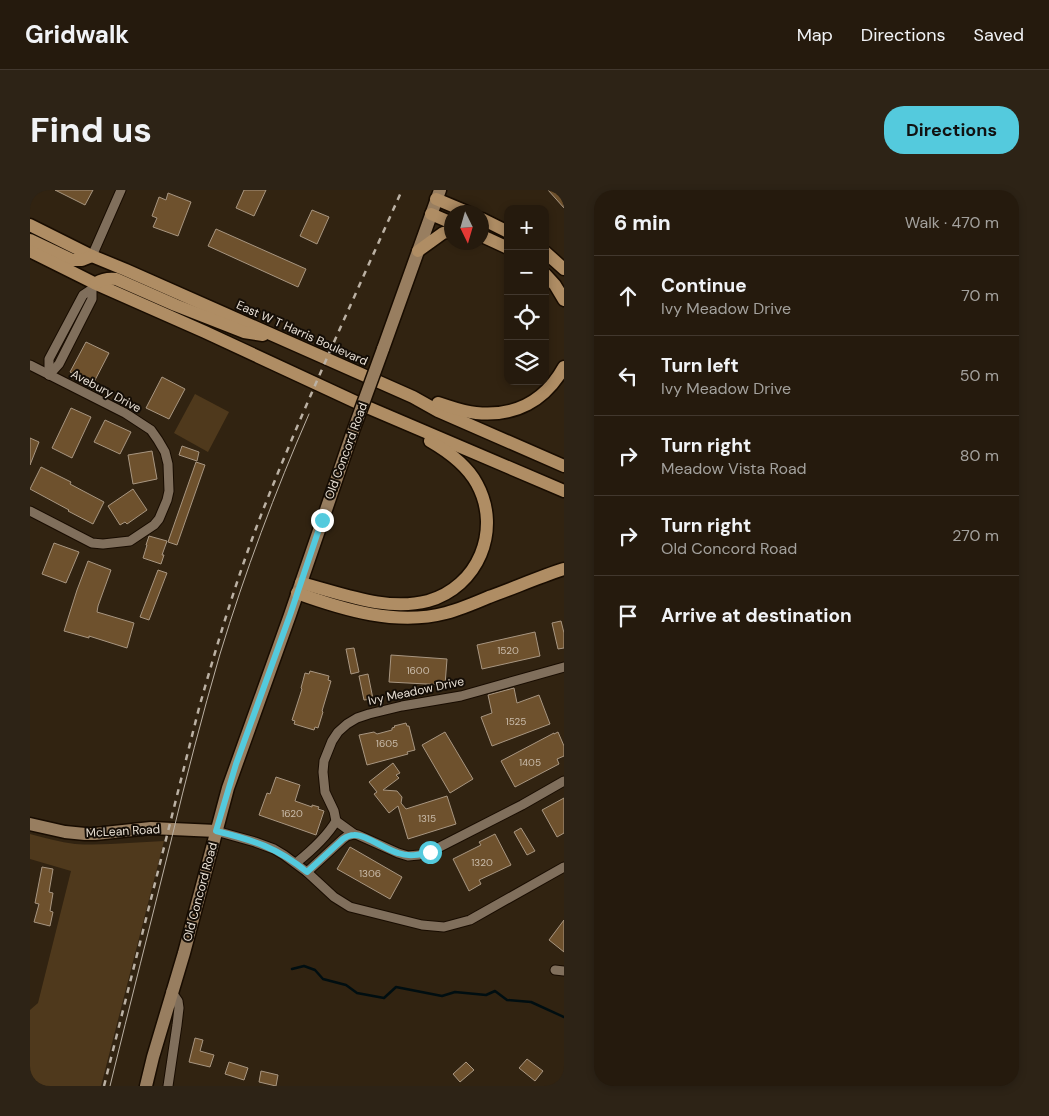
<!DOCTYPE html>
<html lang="en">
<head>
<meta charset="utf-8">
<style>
	body { margin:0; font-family:"DM Sans",sans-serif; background:#2d2316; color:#f1f3f6 }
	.controls { position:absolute; right:15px; top:15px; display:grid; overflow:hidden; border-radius:10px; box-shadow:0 2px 8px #0003 }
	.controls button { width:45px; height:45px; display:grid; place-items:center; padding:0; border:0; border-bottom:1px solid #42382e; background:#251a0d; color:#f1f3f6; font:25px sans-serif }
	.compass { position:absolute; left:414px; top:15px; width:45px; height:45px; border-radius:50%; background:#251a0d; box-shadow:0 2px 8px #0003; rotate:175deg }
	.stop { position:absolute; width:15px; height:15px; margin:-11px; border:4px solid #54cadd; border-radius:50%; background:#fff }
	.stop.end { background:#54cadd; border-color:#fff; box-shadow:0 1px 5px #0008 }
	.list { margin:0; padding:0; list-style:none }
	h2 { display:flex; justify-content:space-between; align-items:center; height:65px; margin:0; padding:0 20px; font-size:21px }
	h2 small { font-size:16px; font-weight:400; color:#a3a19d }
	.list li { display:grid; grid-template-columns:32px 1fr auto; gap:15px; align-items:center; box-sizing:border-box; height:80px; padding:0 20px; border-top:1px solid #42382e }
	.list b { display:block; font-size:19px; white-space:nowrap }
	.list p { margin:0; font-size:16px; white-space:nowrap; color:#a3a19d }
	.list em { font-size:16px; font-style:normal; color:#a3a19d }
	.icon { flex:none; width:28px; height:28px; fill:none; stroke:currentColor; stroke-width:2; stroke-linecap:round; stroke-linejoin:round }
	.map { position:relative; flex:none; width:534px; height:896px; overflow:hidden; border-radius:20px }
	header { display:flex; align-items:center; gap:30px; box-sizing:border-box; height:70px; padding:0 25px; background:#251a0d; border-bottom:1px solid #42382e }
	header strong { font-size:24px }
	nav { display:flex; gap:28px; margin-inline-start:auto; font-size:18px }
	.intro { display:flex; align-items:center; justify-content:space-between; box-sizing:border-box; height:120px; padding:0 30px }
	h1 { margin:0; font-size:35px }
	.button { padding:12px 22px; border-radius:20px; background:#54cadd; color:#111; font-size:18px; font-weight:700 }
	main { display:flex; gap:30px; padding:0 30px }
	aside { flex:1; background:#251a0d; border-radius:20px; box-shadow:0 2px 8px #0003 }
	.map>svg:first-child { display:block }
</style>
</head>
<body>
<header>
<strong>Gridwalk</strong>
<nav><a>Map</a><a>Directions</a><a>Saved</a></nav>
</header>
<div class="intro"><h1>Find us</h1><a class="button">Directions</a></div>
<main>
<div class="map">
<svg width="534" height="896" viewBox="0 0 534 896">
	<rect width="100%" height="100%" fill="#312311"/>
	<!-- green -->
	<g fill="#4f391c">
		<polygon points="165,204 199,222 178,262 144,243"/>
		<path d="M0 644C15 648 30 652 45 654 75 656 105 652 134 651L71 896H0V820L8 813 41 681 0 669Z"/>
	</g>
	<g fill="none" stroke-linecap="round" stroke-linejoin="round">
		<!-- stream -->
		<polyline stroke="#000e11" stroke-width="2.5" points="262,779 274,776 285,780 293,789 316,795 327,803 354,808 366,797 412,806 425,802 456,805 465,801 477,810 501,812 534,827"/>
	</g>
	<!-- building -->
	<g fill="#6e512d" stroke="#a89681">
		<polygon points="25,0 63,0 55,15"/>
		<polygon points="214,0 236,0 224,26 206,18"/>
		<polygon points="518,0 534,0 534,18"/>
		<polygon points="138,3 161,12 148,46 123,37 127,28 122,26 129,7 136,10"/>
		<polygon points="282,20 299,27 287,54 270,46"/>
		<polygon points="186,39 276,79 268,97 178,56"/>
		<polygon points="56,152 79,163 63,194 40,182"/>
		<polygon points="132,187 155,199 139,229 116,218"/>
		<polygon points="41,218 61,227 42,268 22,258"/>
		<polygon points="75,230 101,242 90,264 64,252"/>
		<polygon points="0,248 9,252 0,275"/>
		<polygon points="152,256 169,262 167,271 149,265"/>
		<polygon points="122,261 127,289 103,294 98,265"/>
		<polygon points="166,272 175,275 147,355 138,352"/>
		<polygon points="11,277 41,292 40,294 74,312 63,334 38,321 39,320 0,299"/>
		<polygon points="103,299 117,320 97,334 95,332 90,335 78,316"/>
		<polygon points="119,346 137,351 132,365 134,365 131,374 113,368 117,355 116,355"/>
		<polygon points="24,353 49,362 36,393 12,384"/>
		<polygon points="58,371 81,380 68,416 67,422 104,433 97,458 59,446 59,448 34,441 47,400"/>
		<polygon points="128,380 137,383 119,430 110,427"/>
		<polygon points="531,431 534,443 534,458 528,459 522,433"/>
		<polygon points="505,442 510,466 452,479 447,455"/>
		<polygon points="324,458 329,482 321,484 316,459"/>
		<polygon points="361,465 417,469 415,495 359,492"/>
		<polygon points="280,481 299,486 298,490 301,491 292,521 293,522 288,538 285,537 284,540 264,534 265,531 262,530 272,499 271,498 275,483 279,484"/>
		<polygon points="338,484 343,509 334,510 329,486"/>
		<polygon points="484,498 487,513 509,505 520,534 462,556 451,527 462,523 458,505"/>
		<polygon points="376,533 377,536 379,536 385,560 377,562 378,564 337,575 329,545 344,542 347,544 362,540 362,538 365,537 364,536"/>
		<polygon points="415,542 443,589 420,603 392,555"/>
		<polygon points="528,542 534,556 534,566 527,569 529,574 485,597 471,571 524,543 524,544"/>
		<polygon points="363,573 370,583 366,585 369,588 353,600 367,601 372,607 371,613 376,619 417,606 426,634 378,649 368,616 359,623 344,604 347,602 339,592"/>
		<polygon points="246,587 270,595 265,611 282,617 282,615 289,617 288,619 294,621 286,645 229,625 237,603 240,604"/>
		<polygon points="534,608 534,643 527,647 512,620"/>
		<polygon points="491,638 505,661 497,665 484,642"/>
		<polygon points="465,644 481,675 449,690 451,694 439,701 423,669 451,655 449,652"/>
		<polygon points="320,657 372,687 360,709 307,679"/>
		<polygon points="12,677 23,679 19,702 23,703 20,721 23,722 20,736 4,732 9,714 5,713"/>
		<polygon points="534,730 534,762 519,750"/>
		<polygon points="165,848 173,850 170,861 184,865 180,877 159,872"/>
		<polygon points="497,869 513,881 505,891 489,878"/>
		<polygon points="199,872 218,878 214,890 195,884"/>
		<polygon points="436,872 444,880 430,892 423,884"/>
		<polygon points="231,881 248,885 246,896 229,892"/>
	</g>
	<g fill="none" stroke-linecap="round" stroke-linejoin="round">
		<!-- street casing -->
		<g stroke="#180c00" stroke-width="11">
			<g id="street">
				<polyline points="62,66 91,0"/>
				<polyline points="0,175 95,223 121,240 128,250 135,262 138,274 139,301 137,310 129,329 124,335 100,351 73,354 62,353 0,321"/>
				<polyline points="19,185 19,169 53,105 62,99 66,93"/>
				<polyline points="19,185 29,174 62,109 62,99"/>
				<polyline points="306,631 324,644"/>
				<polyline points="186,641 225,652 244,659 254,665 277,682 304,707 320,717 392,735 414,737 440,730 534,677"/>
				<path d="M266 673C281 661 296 648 306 631L304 621 295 602 293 582 294 571 302 551 308 542 317 534 327 528 339 524 372 516 431 506 534 477"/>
				<polyline points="277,682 313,649 317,646 324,644 328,645 368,663 378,666 389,665 400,662 492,615 534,591"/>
				<polyline points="525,780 534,781"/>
				<polyline points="138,896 147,835 149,818 148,811 141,801"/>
			</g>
		</g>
		<!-- secondary casing -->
		<g stroke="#180c00" stroke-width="15">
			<g id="secondary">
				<polyline points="353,159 410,0"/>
				<polyline points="0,634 35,642 55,644 65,644 121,638 186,641"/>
				<polyline points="116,896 123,867 154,763 198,598 260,425 322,244"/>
			</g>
		</g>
		<!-- primary casing -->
		<g stroke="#180c00" stroke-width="15">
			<g id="primary">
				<polyline points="406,9 437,22"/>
				<polyline points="401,24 422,33"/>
				<polyline points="452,29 478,42"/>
				<polyline points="0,35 62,66 96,80 383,207 408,221 534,276"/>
				<polyline points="452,46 478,58"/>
				<polyline points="0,50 42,70 52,70 62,66"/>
				<polyline points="0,61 64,93 175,142 330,214 534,301"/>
				<polyline points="388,61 413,43 422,41"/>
				<polyline points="515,62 534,79"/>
				<polyline points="515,84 525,95 534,110"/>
				<path d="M66 93C73 89 78 88 86 89L145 115 214 142 233 145"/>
				<path d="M408 213C421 217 433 222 446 223 485 227 515 211 534 177"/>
				<path d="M271 393C311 403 356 422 398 411 448 397 472 340 447 294 437 275 419 262 400 251"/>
				<path d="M267 403C314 420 367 436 416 423 431 419 445 413 459 407 484 398 509 387 534 379"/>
			</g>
		</g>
		<!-- street -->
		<use href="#street" stroke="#806f5c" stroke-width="9"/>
		<!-- secondary -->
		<use href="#secondary" stroke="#987e60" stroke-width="12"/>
		<!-- primary -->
		<use href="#primary" stroke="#af8d64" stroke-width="12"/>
		<!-- tram -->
		<path stroke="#bbb1a4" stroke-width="1" d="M80 896C100 814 121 732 141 651 156 588 172 526 190 464 215 382 245 302 279 224"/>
		<!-- rail -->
		<path stroke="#bbb1a4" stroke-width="2.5" stroke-dasharray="6 6" stroke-linecap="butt" d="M74 896 169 518C188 451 208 384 233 320 276 211 325 106 372 0"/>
		<!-- secondary-bridge casing -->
		<g stroke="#180c00" stroke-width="15" stroke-linecap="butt">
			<polyline id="secondary-bridge" points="322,244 353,159"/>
		</g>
		<!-- secondary-bridge -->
		<use href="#secondary-bridge" stroke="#987e60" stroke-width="12"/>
	</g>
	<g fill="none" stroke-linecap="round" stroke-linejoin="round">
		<!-- route -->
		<path stroke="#54cadd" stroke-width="6" d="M292 330 260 425 206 574 186 641C223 650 248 658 277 682L313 649C316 647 320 645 324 645 335 644 356 660 368 663 379 667 389 665 400 662"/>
	</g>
	<g text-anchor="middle" stroke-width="4" stroke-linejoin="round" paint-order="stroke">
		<!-- number labels -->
		<g font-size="10" fill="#cabcab">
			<text x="478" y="464">1520</text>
			<text x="388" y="484">1600</text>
			<text x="486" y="535">1525</text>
			<text x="357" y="557">1605</text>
			<text x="500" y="576">1405</text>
			<text x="262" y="627">1620</text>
			<text x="397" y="632">1315</text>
			<text x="452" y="676">1320</text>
			<text x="340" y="687">1306</text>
		</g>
		<!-- street labels -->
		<g font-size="12" fill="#e9e0d5" stroke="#140d06">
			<text transform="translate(272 143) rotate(24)" y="4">East W T Harris Boulevard</text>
			<text transform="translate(76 201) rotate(28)" y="4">Avebury Drive</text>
			<text transform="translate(316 261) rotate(-70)" y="4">Old Concord Road</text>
			<text transform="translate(386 501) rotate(-12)" y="4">Ivy Meadow Drive</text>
			<text transform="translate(93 641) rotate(-3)" y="4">McLean Road</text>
			<text transform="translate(170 702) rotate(-75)" y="4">Old Concord Road</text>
		</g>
	</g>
</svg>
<div class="controls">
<button>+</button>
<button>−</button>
<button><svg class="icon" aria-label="locate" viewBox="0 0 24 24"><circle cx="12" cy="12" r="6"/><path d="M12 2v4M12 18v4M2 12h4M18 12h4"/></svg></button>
<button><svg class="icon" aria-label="layers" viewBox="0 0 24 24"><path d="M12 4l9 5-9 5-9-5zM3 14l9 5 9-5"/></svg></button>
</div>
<svg class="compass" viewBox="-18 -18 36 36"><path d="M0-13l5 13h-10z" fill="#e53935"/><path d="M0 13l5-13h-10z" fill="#a3a19d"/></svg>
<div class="stop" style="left:400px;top:662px"></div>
<div class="stop end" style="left:292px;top:330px"></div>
</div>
<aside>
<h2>6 min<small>Walk · 470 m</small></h2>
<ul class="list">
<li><svg class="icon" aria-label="ahead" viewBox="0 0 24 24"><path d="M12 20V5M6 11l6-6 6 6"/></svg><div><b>Continue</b><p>Ivy Meadow Drive</p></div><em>70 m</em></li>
<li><svg class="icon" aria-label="left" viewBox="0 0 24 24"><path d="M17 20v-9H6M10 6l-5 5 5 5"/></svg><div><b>Turn left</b><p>Ivy Meadow Drive</p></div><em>50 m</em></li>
<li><svg class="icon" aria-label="right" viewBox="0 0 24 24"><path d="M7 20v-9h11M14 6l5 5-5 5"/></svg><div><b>Turn right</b><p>Meadow Vista Road</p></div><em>80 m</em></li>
<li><svg class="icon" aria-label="right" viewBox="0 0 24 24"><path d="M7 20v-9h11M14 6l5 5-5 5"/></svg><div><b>Turn right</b><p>Old Concord Road</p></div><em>270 m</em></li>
<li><svg class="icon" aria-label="arrive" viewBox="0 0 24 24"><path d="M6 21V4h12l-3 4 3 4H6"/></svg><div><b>Arrive at destination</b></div></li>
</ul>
</aside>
</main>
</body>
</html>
